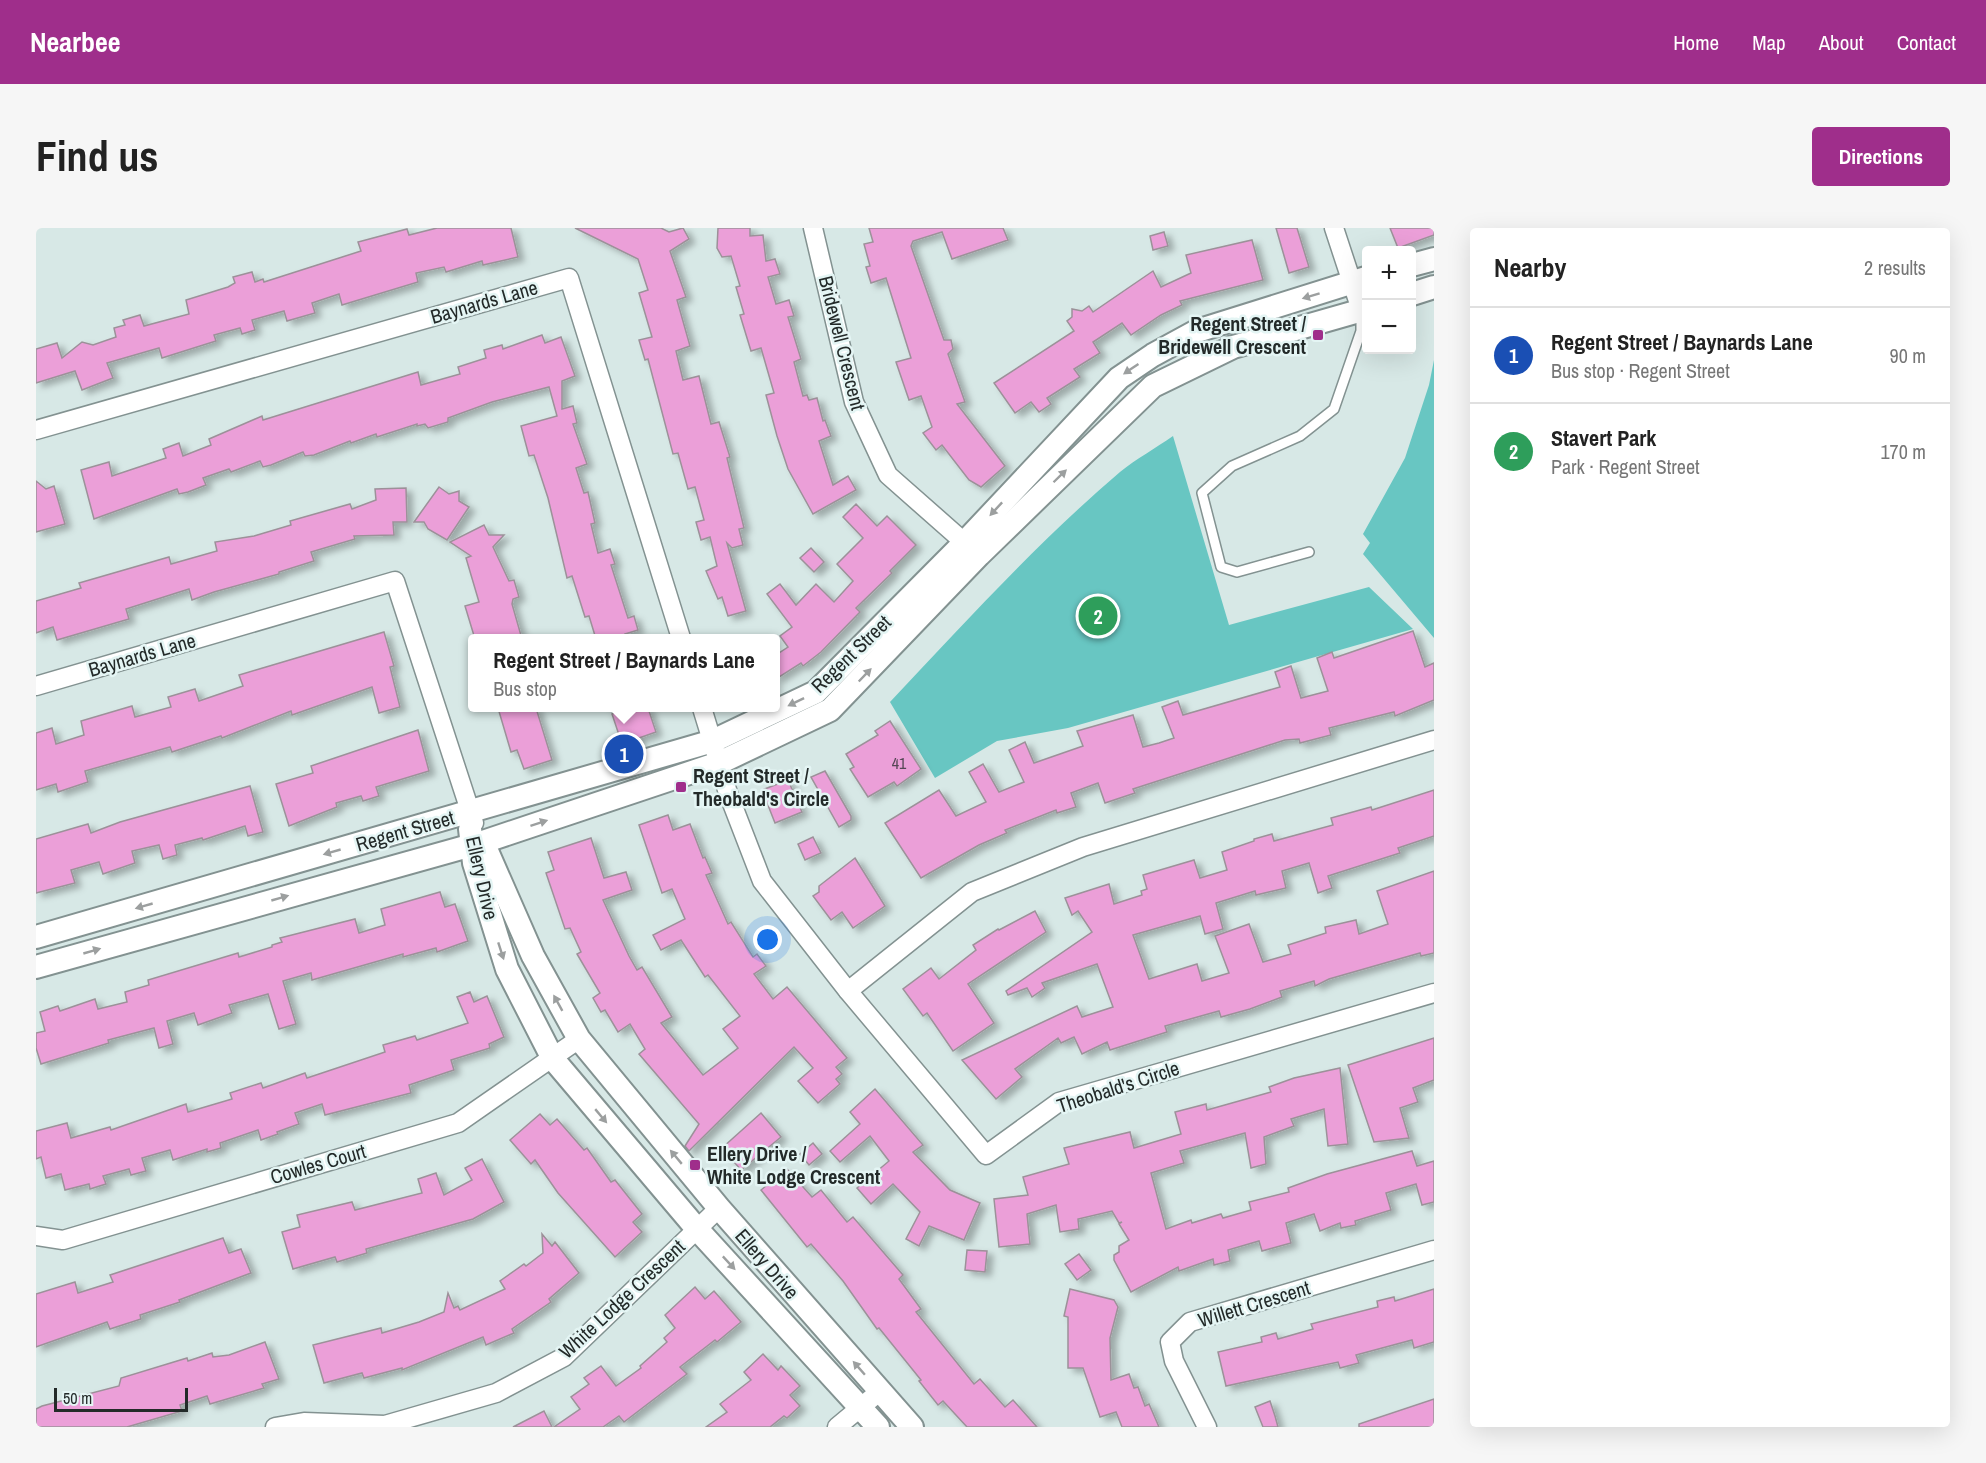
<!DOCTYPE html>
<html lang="en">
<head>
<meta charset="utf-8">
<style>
	body { margin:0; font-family:"Archivo Narrow",sans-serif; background:#f6f6f6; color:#222 }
	.controls { position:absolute; right:18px; top:18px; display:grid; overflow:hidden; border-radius:6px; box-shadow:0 6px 24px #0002 }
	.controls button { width:54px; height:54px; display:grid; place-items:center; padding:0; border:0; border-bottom:2px solid #e0e0e0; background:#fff; color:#222; font:30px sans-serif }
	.scale { position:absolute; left:18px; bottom:15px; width:134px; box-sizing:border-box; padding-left:6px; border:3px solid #232a29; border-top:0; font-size:16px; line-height:21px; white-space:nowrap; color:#232a29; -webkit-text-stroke:4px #e4f5f4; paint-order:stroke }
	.you { position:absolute; left:732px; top:712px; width:21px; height:21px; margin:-15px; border:4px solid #fff; border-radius:50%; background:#1a73e8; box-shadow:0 0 0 9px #1a73e833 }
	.badge { display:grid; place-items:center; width:39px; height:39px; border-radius:50%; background:#9f2e8b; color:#fff; font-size:20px; font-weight:700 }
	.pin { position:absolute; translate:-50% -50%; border:3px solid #fff; box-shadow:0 2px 6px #0006 }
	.popup { position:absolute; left:432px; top:406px; width:312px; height:78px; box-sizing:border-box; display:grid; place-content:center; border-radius:6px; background:#fff; filter:drop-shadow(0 2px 4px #0005); font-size:20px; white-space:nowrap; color:#767676 }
	.popup b { font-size:22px; color:#222 }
	.popup::after { content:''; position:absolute; left:50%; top:100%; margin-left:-12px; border:12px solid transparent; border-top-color:#fff }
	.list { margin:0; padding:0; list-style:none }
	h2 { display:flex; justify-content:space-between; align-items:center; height:78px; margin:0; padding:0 24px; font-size:26px }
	h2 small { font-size:20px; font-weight:400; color:#767676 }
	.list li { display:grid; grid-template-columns:39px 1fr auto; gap:18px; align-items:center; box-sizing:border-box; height:96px; padding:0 24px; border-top:2px solid #e0e0e0 }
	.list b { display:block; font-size:22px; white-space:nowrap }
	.list p { margin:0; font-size:20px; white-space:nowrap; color:#767676 }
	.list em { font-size:20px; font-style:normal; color:#767676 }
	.map { position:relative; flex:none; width:1398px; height:1199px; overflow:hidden; border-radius:6px }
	header { display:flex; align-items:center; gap:36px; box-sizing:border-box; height:84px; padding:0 30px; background:#9f2e8b; color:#fff }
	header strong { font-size:28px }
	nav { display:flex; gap:33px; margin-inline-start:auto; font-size:21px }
	.intro { display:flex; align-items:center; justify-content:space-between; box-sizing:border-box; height:144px; padding:0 36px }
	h1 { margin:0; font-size:42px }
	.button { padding:15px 27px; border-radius:6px; background:#9f2e8b; color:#fff; font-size:21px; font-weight:700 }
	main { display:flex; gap:36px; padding:0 36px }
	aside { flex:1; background:#fff; border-radius:6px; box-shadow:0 6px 24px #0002 }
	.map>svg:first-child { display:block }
</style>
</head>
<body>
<header>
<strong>Nearbee</strong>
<nav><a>Home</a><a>Map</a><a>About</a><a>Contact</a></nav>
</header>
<div class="intro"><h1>Find us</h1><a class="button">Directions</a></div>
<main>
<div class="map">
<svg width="1398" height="1199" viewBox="0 0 1398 1199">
	<defs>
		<filter id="shadow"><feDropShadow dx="6" dy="4" stdDeviation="3" flood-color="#0004"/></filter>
	</defs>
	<rect width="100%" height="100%" fill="#d7e8e6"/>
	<!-- green -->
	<g fill="#68c6c2">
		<polygon points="1398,132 1398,410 1327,326 1334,315 1327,306 1369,230 1393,157"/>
		<path d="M1137 208 1193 397 1333 359 1377 401 1032 500 961 513 899 550 854 474C928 395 1002 314 1084 244 1100 231 1120 220 1137 208Z"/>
	</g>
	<!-- building -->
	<g fill="#eb9fd8" stroke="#9c9199" stroke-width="1.5" filter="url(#shadow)">
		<polygon points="401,0 475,0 482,29 447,37 446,33 410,44 408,39 380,45 382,54 306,77 303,66 276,75 279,85 251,93 248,83 216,92 219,102 206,106 204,100 178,107 180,113 126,130 123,120 71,135 77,150 46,162 39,143 0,155 0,121 21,115 26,130 46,114 57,117 80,109 78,100 89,97 87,92 104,87 108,98 153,86 150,72 192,59 199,55 197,49 216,44 219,54 227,51 228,54 325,23 322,14 371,1 373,7"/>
		<polygon points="539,0 625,0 633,4 647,0 653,11 634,23 650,69 641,72 654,118 640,123 647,152 663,148 675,196 683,194 694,229 691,230 708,300 703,301 707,317 696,320 691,315 710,383 692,388 686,369 682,371 670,343 681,338 674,309 665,312 660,294 668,292 659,259 652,261 642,225 637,226 612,131 609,132 603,112 616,109 603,65 612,62 602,31"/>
		<polygon points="682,0 714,0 714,8 727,7 730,33 739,31 744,46 732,49 740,76 753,72 758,88 752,89 765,131 758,134 767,168 771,167 773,172 781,170 787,193 789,192 795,208 783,213 797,257 812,248 820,262 777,286 752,241 741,208 730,167 738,165 725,120 715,123 704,87 708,86 700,59 704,58 695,28 686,29 681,20"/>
		<polygon points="833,0 967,0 972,12 916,31 906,4 877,13 875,18 908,112 915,112 917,121 912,126 929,174 921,176 969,238 945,259 933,252 906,217 900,222 887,205 896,199 885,168 873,172 860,134 875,130 850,50 835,55 830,39 834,38 828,16 837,14"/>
		<polygon points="1240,0 1261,0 1273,39 1253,45"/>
		<polygon points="1354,0 1398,0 1398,7 1362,20"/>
		<polygon points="1128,4 1132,18 1117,22 1114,8"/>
		<polygon points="1216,12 1227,52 1144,73 1146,77 1125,87 1095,107 1086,95 1057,114 1064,125 1038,141 1044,149 1011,170 1015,176 1003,184 995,174 979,185 958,155 1038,103 1031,93 1036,89 1036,81 1046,83 1053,78 1057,84 1117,43 1125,59 1155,45 1150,27"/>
		<polygon points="506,107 509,115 525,109 539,148 526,153 526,181 537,178 541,195 537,196 551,236 540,240 548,265 552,264 559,295 555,296 562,325 574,321 579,336 575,337 592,390 598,388 602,402 589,406 591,411 560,411 553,388 549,389 536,348 531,350 512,270 498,227 493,228 485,198 521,188 513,159 456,174 412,190 412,194 392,200 389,196 381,198 381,196 341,209 340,206 315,215 314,213 278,227 269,228 267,224 235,237 227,239 224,233 195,244 193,241 167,250 170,257 152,264 143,266 141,261 58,291 45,242 73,234 76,248 130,230 127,221 143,215 147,228 175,217 173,211 226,188 227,192 382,144 385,157 424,146 422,139 450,130 448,122 466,117 467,121"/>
		<polygon points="0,253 10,261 18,258 29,296 0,304"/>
		<polygon points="403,259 413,266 423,263 423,273 433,279 411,312 392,301 388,294 378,294"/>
		<polygon points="370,260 371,294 357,294 358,307 318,308 319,311 275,324 278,333 243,344 243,346 178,364 156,372 153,361 90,381 93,391 21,412 17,399 0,405 0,373 45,360 43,355 133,329 135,336 181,323 179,314 218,308 255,297 254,293 314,276 316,281 340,272 339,261"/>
		<polygon points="820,276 841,298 851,288 880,317 854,343 856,345 820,380 824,384 785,424 767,438 765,435 740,451 740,427 752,419 744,408 756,399 731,366 744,356 760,377 780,356 798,374 817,353 801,336 827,310 807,289"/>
		<polygon points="448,297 453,307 468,307 457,319 473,353 478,352 483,369 477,371 476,376 486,411 439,411 429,378 443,374 430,330 435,328 414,314"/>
		<polygon points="775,320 788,334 778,344 764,330"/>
		<polygon points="1377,403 1389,439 1398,435 1398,472 1359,488 1358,484 1293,500 1295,507 1264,515 1263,511 1249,512 1097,561 1099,565 1069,575 1062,555 1035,565 1040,579 1021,585 1020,582 969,602 971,605 943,617 885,650 849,595 903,562 920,588 950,574 933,544 947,536 963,564 988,554 973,522 989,514 998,535 1047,518 1041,503 1097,487 1107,519 1123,515 1138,510 1126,479 1142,473 1147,487 1244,459 1239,444 1255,438 1265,470 1292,463 1281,430 1296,424 1298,430"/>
		<polygon points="348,404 358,438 354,439 364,479 343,485 336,459 256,487 255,483 186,510 185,508 136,524 134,519 49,543 52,554 22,564 20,556 0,562 0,505 16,500 20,516 48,507 45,493 96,478 99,489 135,479 132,469 159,461 163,473 207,458 203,447"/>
		<polygon points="462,480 500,480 516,532 488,541 481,522 475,524"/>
		<polygon points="594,480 612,480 620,504 586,516 576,486"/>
		<polygon points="854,493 885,541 861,558 858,554 832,569 814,541 818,539 810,526 842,507 839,503"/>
		<polygon points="382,502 393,543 340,559 343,568 327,573 325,568 300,575 301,579 253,598 240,556 277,545 275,538"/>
		<polygon points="789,543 815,588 815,592 803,599 775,549"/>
		<polygon points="752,552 766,584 739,595 726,562"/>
		<polygon points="214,558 227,604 212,608 209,598 167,612 166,610 139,617 141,627 127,631 123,617 96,623 99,635 67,646 63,634 35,642 39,655 0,665 0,611 52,596 55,605 84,594"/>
		<polygon points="1398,562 1398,608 1362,620 1364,625 1292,648 1296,660 1282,665 1273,635 1246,643 1250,660 1220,667 1219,663 1180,675 1187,701 1169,706 1164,688 1097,707 1113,751 1161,736 1166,753 1193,745 1179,708 1213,696 1227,734 1255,726 1252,717 1290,705 1289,699 1320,692 1323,706 1352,696 1341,663 1398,643 1398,725 1385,728 1384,725 1293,751 1279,758 1278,753 1244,763 1246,769 1214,781 1185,789 1183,783 1129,798 1131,804 1074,822 1071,814 1046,826 1038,809 1025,815 1022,810 979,841 986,849 960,871 926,832 1041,778 1046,789 1077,779 1061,736 1006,755 1009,760 996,769 991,760 972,767 970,763 1056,704 1042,683 1036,687 1029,670 1073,656 1078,676 1106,667 1105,663 1111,661 1107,647 1158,632 1164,650 1191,642 1186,624 1218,613 1218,611 1236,606 1238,613 1297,597 1295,590 1335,579 1336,582"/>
		<polygon points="632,587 637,602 654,596 667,630 669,629 676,645 670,647 692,696 695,694 717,729 721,726 730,738 718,746 737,771 751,759 811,830 800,839 806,846 800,851 804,856 782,875 762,853 777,840 758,819 653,923 649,918 663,896 603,826 609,821 594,796 582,804 569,782 565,784 557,770 564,765 541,726 545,724 534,700 529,701 510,645 518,642 512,624 555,610 568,650 590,644 596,662 567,672 593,728 601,742 606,739 636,789 625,795 667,847 702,820 687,801 704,788 672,747 669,749 645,712 625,722 617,707 649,691 636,661 626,665 603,597"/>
		<polygon points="777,609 785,625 769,632 762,616"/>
		<polygon points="819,630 849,678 817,700 806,684 795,692 777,668 783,664 783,658"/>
		<polygon points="404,664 409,679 419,676 432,713 401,724 400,720 367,729 367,726 276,752 275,745 247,753 260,796 243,801 232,766 193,777 196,785 162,797 158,785 131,793 137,816 123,820 118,800 72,812 73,815 5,836 0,820 0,805 9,803 4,784 22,778 24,783 59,771 62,781 91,774 89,764 113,757 112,752 202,725 203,729 236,719 236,717 246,714 244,710 319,691 323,705 349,697 345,681"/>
		<polygon points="999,683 1010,704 932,756 958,795 917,823 891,785 887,788 867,761 895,740 903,751 940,722 937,717 962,701 963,702"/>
		<polygon points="434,764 438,774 451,768 468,809 453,816 454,820 415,832 418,842 373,857 375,865 289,887 286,876 259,885 263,896 241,904 242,906 225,912 222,902 184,915 185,920 171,924 171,921 137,932 134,922 106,930 110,943 95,947 93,941 67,948 70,956 54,961 53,956 29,962 25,946 10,950 5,929 0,931 0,903 31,895 35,910 74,899 75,902 150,876 152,884 196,871 194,865 225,855 227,860 269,845 271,850 349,824 347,817 379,808 381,812 432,795 421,769"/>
		<polygon points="1398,810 1398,852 1377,860 1382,874 1364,880 1373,910 1338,914 1312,837"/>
		<polygon points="1304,840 1312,916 1292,918 1288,881 1255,891 1258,898 1228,909 1230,936 1215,940 1209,905 1144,923 1148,935 1115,945 1130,1001 1155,992 1156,995 1185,986 1187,990 1215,982 1213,974 1253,964 1252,960 1291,946 1376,923 1381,938 1398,933 1398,974 1386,977 1380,956 1350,965 1355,982 1319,993 1320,997 1305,1000 1304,995 1284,1003 1278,986 1250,995 1255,1015 1226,1023 1223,1013 1192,1022 1194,1033 1178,1037 1177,1031 1143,1043 1142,1039 1095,1064 1078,1032 1078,1027 1083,1024 1083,1018 1093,1012 1083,996 1086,994 1083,995 1076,983 1042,991 1043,1001 1024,1004 1020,977 991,986 994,1016 963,1019 958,971 992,967 987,949 1033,936 1028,920 1094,904 1098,920 1145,906 1139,884 1170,876 1171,882 1235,864 1233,859 1258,850"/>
		<polygon points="839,861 887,917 877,924 914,962 944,975 928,1012 893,998 883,1018 870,1011 884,984 857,956 835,976 821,960 853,933 834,908 804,934 794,923 824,896 814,884"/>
		<polygon points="725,885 745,909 705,942 686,920"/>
		<polygon points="504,886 514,897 521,891 548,922 551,920 575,954 579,952 606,986 597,994 606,1004 579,1029 522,965 499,932 495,936 474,912"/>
		<polygon points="777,915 786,926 773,937 764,926"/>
		<polygon points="446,931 468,974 437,991 330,1021 331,1025 301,1034 299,1029 257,1041 246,1004 264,999 261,987 316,974 319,982 386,965 382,951 400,945 408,967 436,952 429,940"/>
		<polygon points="751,941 776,969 785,962 811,994 817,989 867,1047 863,1051 885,1081 880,1084 938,1156 944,1151 969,1179 977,1172 1001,1199 931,1199 907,1173 902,1177 883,1153 885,1152 843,1100 841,1101 807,1053 775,1016 771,1019 725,962"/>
		<polygon points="506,1006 516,1018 519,1014 543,1045 513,1071 515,1074 476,1101 478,1105 450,1117 447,1109 366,1142 366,1140 328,1150 326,1145 288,1155 277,1117 345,1100 346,1105 383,1094 408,1084 412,1065 418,1080 422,1078 424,1082 469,1061 464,1053 488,1036 490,1038 507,1025"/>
		<polygon points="187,1010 193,1025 205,1021 215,1045 143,1072 144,1074 104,1087 105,1091 74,1101 71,1094 0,1119 0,1066 39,1054 42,1065 77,1054 74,1047"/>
		<polygon points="931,1022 951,1023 949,1044 929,1042"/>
		<polygon points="1043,1026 1055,1042 1041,1052 1029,1036"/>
		<polygon points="659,1059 669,1071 678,1063 705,1094 681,1114 679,1112 644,1139 651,1146 588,1194 583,1188 567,1199 518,1199 544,1181 535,1169 553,1156 548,1150 565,1138 580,1158 605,1140 604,1138 631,1114 628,1110 639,1100 629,1087"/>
		<polygon points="1034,1061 1078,1072 1082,1079 1074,1110 1075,1152 1093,1146 1098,1160 1102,1159 1109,1178 1113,1176 1123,1199 1086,1199 1080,1184 1064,1189 1047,1140 1032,1140 1032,1089 1028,1088"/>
		<polygon points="1398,1061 1398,1114 1378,1120 1376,1112 1320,1127 1323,1135 1304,1140 1302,1134 1190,1158 1182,1124 1226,1114 1225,1109 1240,1105 1242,1111 1277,1101 1275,1096 1342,1079 1341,1073 1358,1069 1359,1073"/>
		<polygon points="229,1114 243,1151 226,1156 228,1160 174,1176 171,1168 144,1177 146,1183 91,1199 0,1199 0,1181 6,1178 83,1158 85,1150 151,1130 152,1133 176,1125 177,1129 193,1127"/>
		<polygon points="727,1126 742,1142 745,1138 764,1158 754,1167 764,1178 751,1190 748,1188 734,1199 670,1199 691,1184 684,1176 715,1152 708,1144"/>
		<polygon points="1398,1171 1398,1199 1323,1199 1323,1196"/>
		<polygon points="1234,1173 1239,1188 1242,1199 1227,1199 1219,1179"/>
		<polygon points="508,1183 516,1199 477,1199"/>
	</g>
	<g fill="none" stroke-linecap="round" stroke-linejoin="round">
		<!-- service casing -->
		<g stroke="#839291" stroke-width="12">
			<polyline id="service" points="1273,324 1201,344 1185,339 1166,265 1196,238 1264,208 1298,181 1325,103 1325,84"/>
		</g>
		<!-- minor casing -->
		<g stroke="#839291" stroke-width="21">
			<g id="minor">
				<polyline points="777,0 818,174 852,247 937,322"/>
				<polyline points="1298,0 1325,82"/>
				<polyline points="0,202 533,50 645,410"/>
				<polyline points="0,458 359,353 438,595"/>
				<polyline points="666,480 692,565 726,653 812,763 950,927 1023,874 1398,765"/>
				<polyline points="812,763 936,664 1047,619 1398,512"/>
				<polyline points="0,1008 27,1012 422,895 543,811"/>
				<polyline points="239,1199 268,1194 349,1197 460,1165 528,1129 683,980"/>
				<polyline points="801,1199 843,1164"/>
				<polyline points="1171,1199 1138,1133 1134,1114 1154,1094 1398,1022"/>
			</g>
		</g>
		<!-- tertiary casing -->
		<g stroke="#839291" stroke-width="26">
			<g id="tertiary">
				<polyline points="1376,37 1398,31"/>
				<polyline points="1376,66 1398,59"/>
				<polyline points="434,601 438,635 471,741 517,831 661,1001 842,1199"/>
				<polyline points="447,614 497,728 543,811 683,980 876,1199"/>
				<polyline points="0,709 677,513 780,464 928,315 1083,150 1117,127 1161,103 1330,50"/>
				<polyline points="0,739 447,614 683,535 794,482 943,327 1117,158 1197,119 1330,81"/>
			</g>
		</g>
		<!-- service -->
		<use href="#service" stroke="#fff" stroke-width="9"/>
		<!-- minor -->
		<use href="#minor" stroke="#fff" stroke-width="18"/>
		<!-- tertiary -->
		<use href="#tertiary" stroke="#fff" stroke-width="22"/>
	</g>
	<!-- one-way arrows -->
	<defs><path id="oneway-solid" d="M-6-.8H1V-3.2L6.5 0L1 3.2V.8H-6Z" transform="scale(1.5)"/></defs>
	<g fill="#9c9f9f">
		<use href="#oneway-solid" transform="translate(1275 68) rotate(163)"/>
		<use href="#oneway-solid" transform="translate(1095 141) rotate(146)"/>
		<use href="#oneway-solid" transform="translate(1024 248) rotate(-44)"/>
		<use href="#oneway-solid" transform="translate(960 281) rotate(133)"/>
		<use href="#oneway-solid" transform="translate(829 447) rotate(-46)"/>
		<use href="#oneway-solid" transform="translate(760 474) rotate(154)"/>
		<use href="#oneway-solid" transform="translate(503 595) rotate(-18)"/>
		<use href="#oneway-solid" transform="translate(296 624) rotate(164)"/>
		<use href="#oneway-solid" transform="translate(244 670) rotate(-16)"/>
		<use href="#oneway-solid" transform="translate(108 678) rotate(164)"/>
		<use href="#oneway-solid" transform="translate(56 723) rotate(-16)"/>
		<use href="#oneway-solid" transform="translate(465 723) rotate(72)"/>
		<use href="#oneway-solid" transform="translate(522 775) rotate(-119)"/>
		<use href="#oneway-solid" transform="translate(565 888) rotate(50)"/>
		<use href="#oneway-solid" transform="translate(640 929) rotate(-130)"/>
		<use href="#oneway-solid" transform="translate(693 1035) rotate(47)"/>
		<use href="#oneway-solid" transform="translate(823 1140) rotate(-131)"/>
	</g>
	<!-- markers -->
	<g fill="#9f2e8b" stroke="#e4f5f4" stroke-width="2">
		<rect x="1276" y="101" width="12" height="12" rx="3"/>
		<rect x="639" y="553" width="12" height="12" rx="3"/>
		<rect x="653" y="931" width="12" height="12" rx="3"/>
	</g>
	<g text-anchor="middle" stroke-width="5" stroke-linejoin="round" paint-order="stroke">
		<!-- number labels -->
		<g font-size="16" fill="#554755">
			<text x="863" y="541">41</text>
		</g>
		<!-- street labels -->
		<g font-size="20" fill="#232a29" stroke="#e4f5f4">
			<text transform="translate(448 74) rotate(-16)" y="7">Baynards Lane</text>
			<text transform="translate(806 115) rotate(76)" y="7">Bridewell Crescent</text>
			<text transform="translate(815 426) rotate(-44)" y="7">Regent Street</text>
			<text transform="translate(106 427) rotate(-16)" y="7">Baynards Lane</text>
			<text transform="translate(369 603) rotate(-16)" y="7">Regent Street</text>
			<text transform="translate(446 650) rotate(77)" y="7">Ellery Drive</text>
			<text transform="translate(1082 859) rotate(-18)" y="7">Theobald's Circle</text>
			<text transform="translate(282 936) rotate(-16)" y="7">Cowles Court</text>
			<text transform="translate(731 1036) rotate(49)" y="7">Ellery Drive</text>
			<text transform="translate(586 1071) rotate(-43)" y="7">White Lodge Crescent</text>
			<text transform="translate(1218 1076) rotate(-17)" y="7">Willett Crescent</text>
		</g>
		<!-- poi labels -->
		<g font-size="20" font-weight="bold" fill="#232a29" stroke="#e4f5f4" text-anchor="start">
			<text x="1270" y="103" text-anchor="end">Regent Street /<tspan x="1270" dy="23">Bridewell Crescent</tspan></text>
			<text x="657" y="555">Regent Street /<tspan x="657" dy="23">Theobald's Circle</tspan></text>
			<text x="671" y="933">Ellery Drive /<tspan x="671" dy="23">White Lodge Crescent</tspan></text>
		</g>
	</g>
</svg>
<div class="controls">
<button>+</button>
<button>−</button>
</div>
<div class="scale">50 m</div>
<div class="you"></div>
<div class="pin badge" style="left:588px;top:526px;background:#1a4fb4">1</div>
<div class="popup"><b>Regent Street / Baynards Lane</b>Bus stop</div>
<div class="pin badge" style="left:1062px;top:388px;background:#2e9e5b">2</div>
</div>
<aside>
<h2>Nearby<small>2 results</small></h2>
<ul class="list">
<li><span class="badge" style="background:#1a4fb4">1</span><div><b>Regent Street / Baynards Lane</b><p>Bus stop · Regent Street</p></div><em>90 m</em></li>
<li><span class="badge" style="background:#2e9e5b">2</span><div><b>Stavert Park</b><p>Park · Regent Street</p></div><em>170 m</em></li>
</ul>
</aside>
</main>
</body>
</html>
